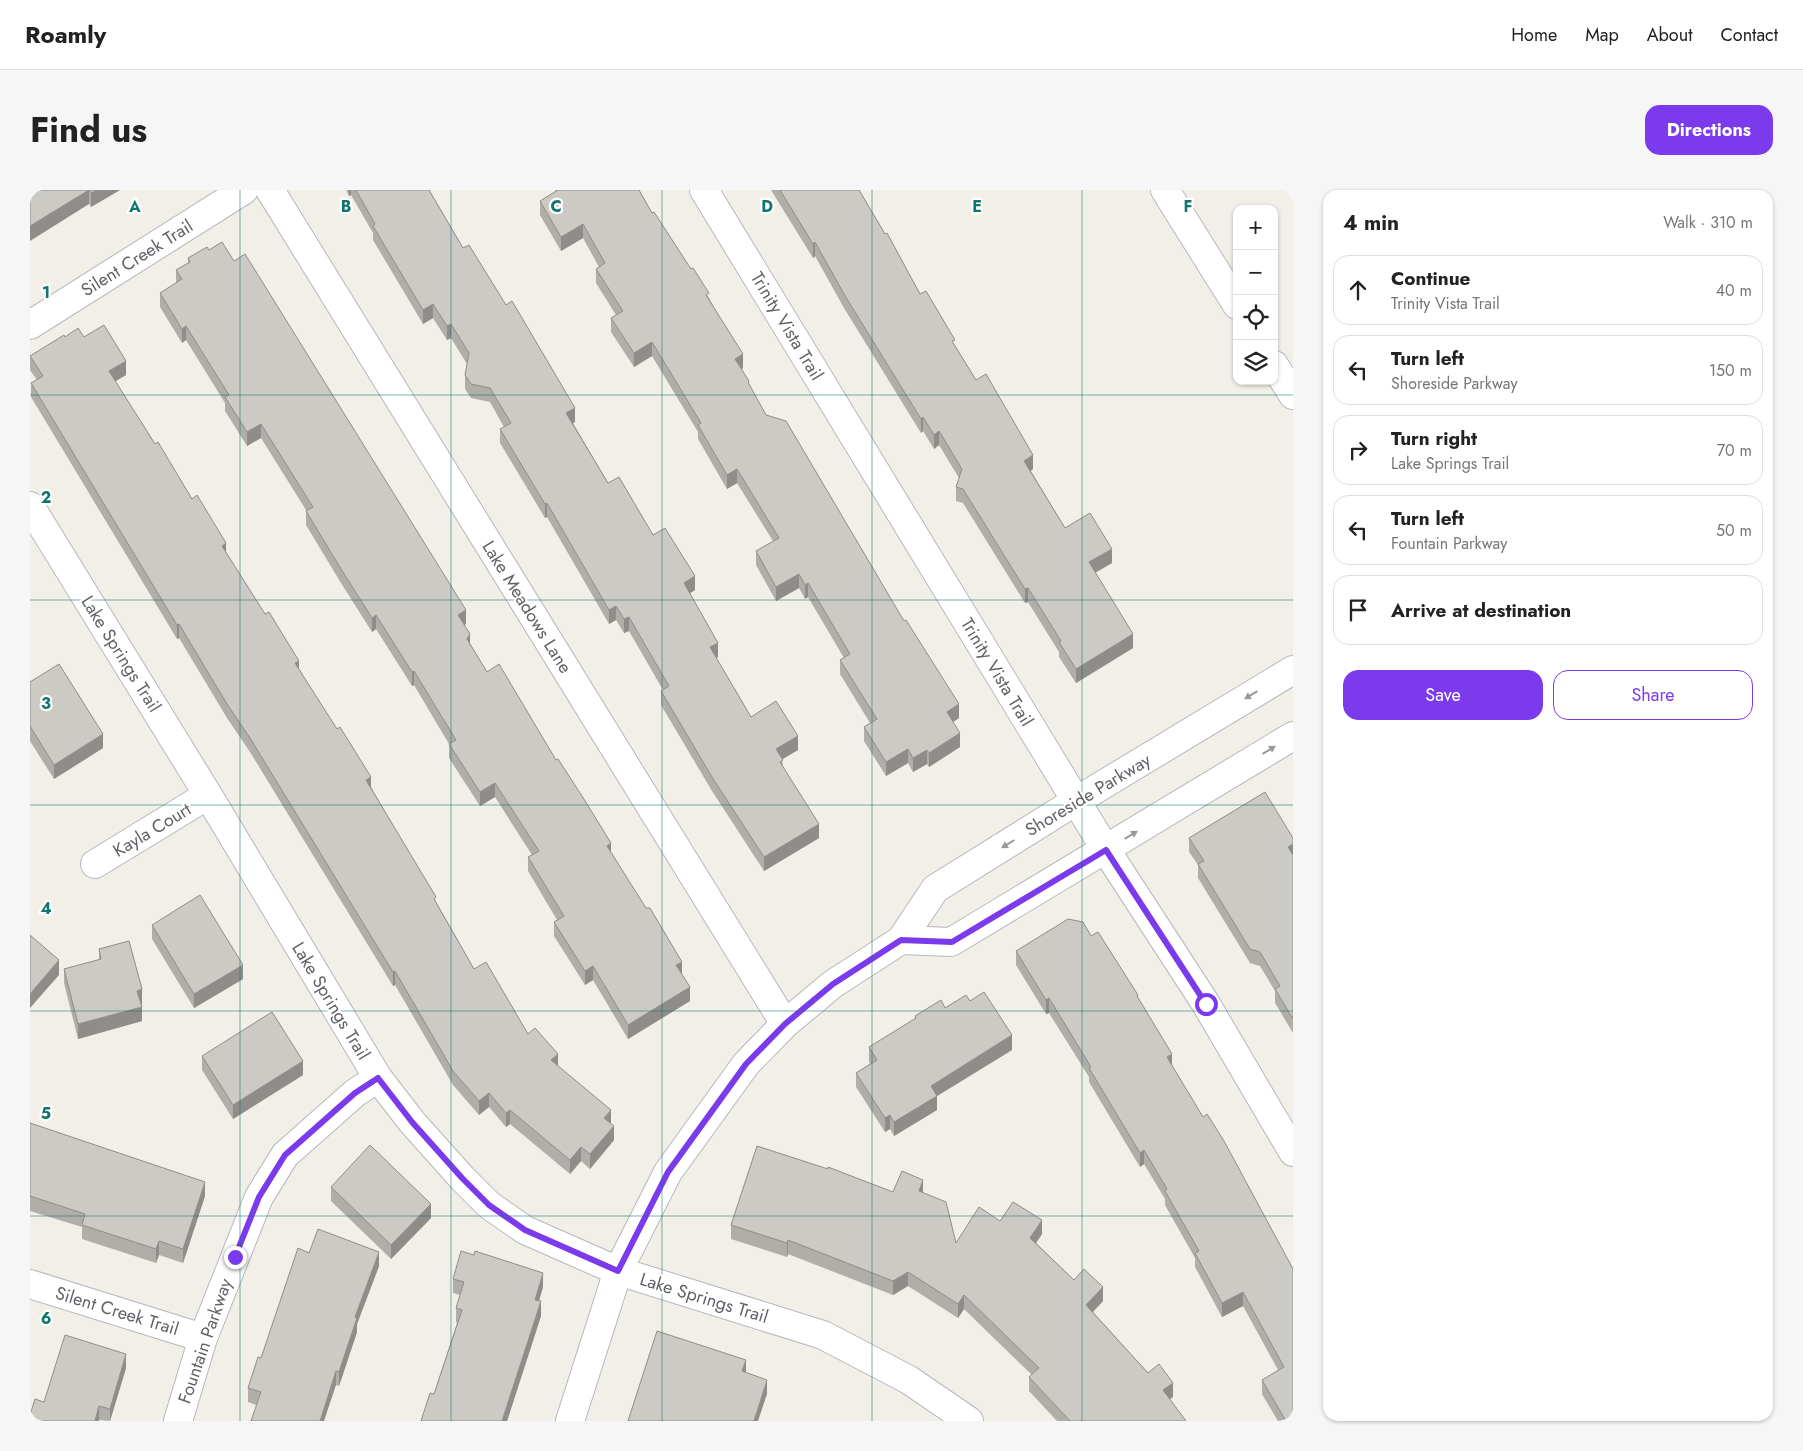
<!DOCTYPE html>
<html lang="en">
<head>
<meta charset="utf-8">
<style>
	body { margin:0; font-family:Jost,sans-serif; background:#f6f6f6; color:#222 }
	.controls { position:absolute; right:15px; top:15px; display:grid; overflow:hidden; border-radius:10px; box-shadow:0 1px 4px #0004 }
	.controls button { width:45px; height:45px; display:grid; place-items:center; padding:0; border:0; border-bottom:1px solid #e0e0e0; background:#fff; color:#222; font:25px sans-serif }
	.stop { position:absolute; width:15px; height:15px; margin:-11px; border:4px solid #7c3aed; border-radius:50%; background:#fff }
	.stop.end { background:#7c3aed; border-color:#fff; box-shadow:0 1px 5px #0008 }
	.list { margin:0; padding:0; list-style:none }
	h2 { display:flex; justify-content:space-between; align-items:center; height:65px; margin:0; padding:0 20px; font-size:21px }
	h2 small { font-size:16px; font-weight:400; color:#767676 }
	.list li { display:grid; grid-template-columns:32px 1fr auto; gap:15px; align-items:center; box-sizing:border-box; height:70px; margin:0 10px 10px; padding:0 10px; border:1px solid #e0e0e0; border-radius:15px }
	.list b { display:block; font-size:19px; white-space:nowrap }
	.list p { margin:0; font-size:16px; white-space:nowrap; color:#767676 }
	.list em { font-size:16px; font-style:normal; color:#767676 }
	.actions { display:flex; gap:10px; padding:15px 20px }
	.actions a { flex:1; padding:11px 0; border:1px solid #7c3aed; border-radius:15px; text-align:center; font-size:18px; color:#7c3aed }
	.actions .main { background:#7c3aed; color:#fff }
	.icon { flex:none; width:28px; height:28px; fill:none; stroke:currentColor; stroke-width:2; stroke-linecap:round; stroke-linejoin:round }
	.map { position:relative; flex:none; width:1263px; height:1231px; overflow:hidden; border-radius:15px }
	header { display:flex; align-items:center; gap:30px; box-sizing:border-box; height:70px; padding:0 25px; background:#fff; border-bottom:1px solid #e0e0e0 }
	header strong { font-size:24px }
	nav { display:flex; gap:28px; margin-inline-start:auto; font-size:18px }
	.intro { display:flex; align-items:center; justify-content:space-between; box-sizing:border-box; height:120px; padding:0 30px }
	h1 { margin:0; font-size:35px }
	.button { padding:12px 22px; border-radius:15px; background:#7c3aed; color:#fff; font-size:18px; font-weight:700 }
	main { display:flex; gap:30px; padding:0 30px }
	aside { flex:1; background:#fff; border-radius:15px; box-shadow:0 1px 4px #0004 }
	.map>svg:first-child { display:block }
</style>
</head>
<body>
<header>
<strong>Roamly</strong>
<nav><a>Home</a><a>Map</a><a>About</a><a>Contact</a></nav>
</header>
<div class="intro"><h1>Find us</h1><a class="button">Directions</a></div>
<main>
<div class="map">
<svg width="1263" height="1231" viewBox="0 0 1263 1231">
	<rect width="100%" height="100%" fill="#f1efe8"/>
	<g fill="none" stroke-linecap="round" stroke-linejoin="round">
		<!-- street casing -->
		<g stroke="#b5b8bc" stroke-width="30">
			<g id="street">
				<polyline points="240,0 755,834"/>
				<polyline points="674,0 1076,660 1176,814 1263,962"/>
				<polyline points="0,135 214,0"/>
				<polyline points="0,316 178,605 348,888 382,932 432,988 459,1015 495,1040 588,1081 793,1145 879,1190 939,1231"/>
				<polyline points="65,674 178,605"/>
				<polyline points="871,750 921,752 1263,546"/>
				<polyline points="0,1094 173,1148"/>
				<polyline points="148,1231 173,1148 229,1007 255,965 325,903 348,888"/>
				<polyline points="540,1231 588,1081 638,982 716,874 755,834 803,794 871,750 905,699 1046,611 1263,480"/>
			</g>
		</g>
		<!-- secondary casing -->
		<g stroke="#b6babf" stroke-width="30">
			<g id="secondary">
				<polyline points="1135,0 1207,115"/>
				<polyline points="1244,175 1263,205"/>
			</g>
		</g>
		<!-- street -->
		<use href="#street" stroke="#fff" stroke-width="28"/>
		<!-- secondary -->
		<use href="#secondary" stroke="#fff" stroke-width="28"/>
	</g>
	<!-- wall -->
	<g fill="#afaea9">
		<polygon points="0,0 90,0 61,17 59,14"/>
		<polygon points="316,0 399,0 433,58 545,232 543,233 578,293 623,345 665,400 660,403 688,467 686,468 721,527 768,560 752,569 753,576 789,648 734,681 682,601 631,515 631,501 633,500 599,441 594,443 586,430 579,434 517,327 515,328 470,253 470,239 474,237 460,212 441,208 435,199 435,185 437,174 421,148 417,150 403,128 393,134 343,50 343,43 321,5 319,6"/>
		<polygon points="525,0 609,0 622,23 679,108 713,178 712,179 719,195 736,225 929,528 923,532 930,557 899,577 897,574 883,582 878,573 856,586 834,551 834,537 840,533 810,484 810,470 814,468 778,407 775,409 769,398 746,411 726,375 726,361 743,351 707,293 697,299 668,249 668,242 622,166 604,177 581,142 581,128 586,125 566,93 566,79 569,77 553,48 531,61 510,25 510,11 526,1"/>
		<polygon points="741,0 829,0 890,104 925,156 946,190 1003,279 1001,281 1035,338 1082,373 1065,383 1103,458 1046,493 1029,467 1029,462 998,412 995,413 933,313 926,311 926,297 929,288 909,255 904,259 893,241 891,243 814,118 785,66 783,68"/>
		<polygon points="158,68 436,434 434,435 440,454 457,482 581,662 652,785 660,811 598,849 563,790 555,795 524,746 524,732 527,730 498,681 498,667 502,665 465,607 450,616 419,568 419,554 384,495 382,496 346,439 342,442 311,393 276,335 276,320 231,248 217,256 195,221 195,213 156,150 152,153 130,117 130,103 146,93 146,80 158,73"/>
		<polygon points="35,147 54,147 96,185 85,191 125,254 162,309 196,363 269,479 341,597 444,779 498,844 581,934 584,950 560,979 551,971 540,984 480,934 476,937 459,917 449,925 423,895 365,795 363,796 220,562 197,528 149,448 147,449 1,207 1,193 7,190 0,180 0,166"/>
		<polygon points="0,492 73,558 24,589 0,551"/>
		<polygon points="1159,648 1263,654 1263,843 1245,813 1245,801 1230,776 1220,773 1168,688 1168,675 1159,662"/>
		<polygon points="122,735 213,789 164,818 122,749"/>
		<polygon points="1061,746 1108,808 1142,876 1263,1079 1263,1231 1248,1231 1232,1204 1232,1190 1248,1180 1213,1116 1192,1127 1165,1077 1165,1068 1135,1015 1135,1009 1114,974 1110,977 1059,892 1059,887 1019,823 1016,824 986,775 986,761"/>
		<polygon points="69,759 112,814 111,814 112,831 48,849 34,793 34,779 69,770"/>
		<polygon points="940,811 982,860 907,906 907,920 864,946 860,939 855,942 826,897 826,883 840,874 839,871 839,857 885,829 885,826"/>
		<polygon points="172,866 273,885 203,929 172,880"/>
		<polygon points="0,933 175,1006 153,1073 129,1065 126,1073 52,1049 52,1037 0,1021"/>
		<polygon points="301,997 401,1028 361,1069 301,1011"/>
		<polygon points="863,1002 893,1003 926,1053 970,1031 1012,1044 1006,1053 1044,1090 1073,1111 1063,1122 1118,1183 1143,1207 1140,1209 1156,1231 1027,1231 999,1201 999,1187 1002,1185 934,1119 928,1128 878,1096 863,1105 758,1064 757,1067 701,1049 701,1035"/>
		<polygon points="279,1063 349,1076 327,1134 327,1142 309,1196 306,1195 226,1215 218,1212 218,1198 231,1168"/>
		<polygon points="423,1089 513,1097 509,1111 511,1126 477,1231 391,1231 404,1204 427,1133 426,1132 426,1118 430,1105 423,1103"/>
		<polygon points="96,1178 80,1231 69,1230 69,1231 0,1231 14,1212"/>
	</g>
	<!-- shaded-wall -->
	<g fill="#8f8d8a">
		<polygon points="59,0 59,14 0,51 0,36"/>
		<polygon points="67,0 90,0 61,17 61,3"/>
		<polygon points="319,0 321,0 321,5 319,6"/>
		<polygon points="553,34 553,48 531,61 531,47"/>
		<polygon points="785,52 785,66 783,68 783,54"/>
		<polygon points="403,114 403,128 393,134 393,120"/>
		<polygon points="421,134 421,148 417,150 417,136"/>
		<polygon points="156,136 156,150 152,153 152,139"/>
		<polygon points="622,152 622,166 604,177 604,163"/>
		<polygon points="713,164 713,178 705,183 705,169"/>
		<polygon points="96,171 96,185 79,195 79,181"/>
		<polygon points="545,218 545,232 536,237 536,223"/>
		<polygon points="893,227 893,241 891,243 891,229"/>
		<polygon points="231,234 231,248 217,256 217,242"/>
		<polygon points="909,241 909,255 904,259 904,245"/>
		<polygon points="1003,265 1003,279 994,285 994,271"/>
		<polygon points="707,279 707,293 697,299 697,285"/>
		<polygon points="517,313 517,327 515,328 515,314"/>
		<polygon points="196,353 196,367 192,356"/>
		<polygon points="1082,359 1082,373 1059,386 1059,372"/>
		<polygon points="769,384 769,398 746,411 746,397"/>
		<polygon points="665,386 665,400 654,407 654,393"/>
		<polygon points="778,393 778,407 775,409 775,395"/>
		<polygon points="998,398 998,412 995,413 995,399"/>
		<polygon points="586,416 586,430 579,434 579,420"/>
		<polygon points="436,420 436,434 428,439 428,425"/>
		<polygon points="346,425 346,439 342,442 342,428"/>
		<polygon points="599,427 599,441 594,443 594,429"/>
		<polygon points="149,434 149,448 147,449 147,435"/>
		<polygon points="440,444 440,458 437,449"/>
		<polygon points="1103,444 1103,458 1046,493 1046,479"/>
		<polygon points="688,453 688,467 680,471 680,457"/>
		<polygon points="269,471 269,485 265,473"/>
		<polygon points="384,481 384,495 382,496 382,482"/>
		<polygon points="929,514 929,528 917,536 917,522"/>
		<polygon points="930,543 930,557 899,577 899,563"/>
		<polygon points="73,544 73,558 24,589 24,575"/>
		<polygon points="768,546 768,560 746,573 746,559"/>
		<polygon points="878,559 878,573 856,586 856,572"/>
		<polygon points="897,560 897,574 883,582 883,568"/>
		<polygon points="341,587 341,601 336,590"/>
		<polygon points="465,593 465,607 450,616 450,602"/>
		<polygon points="789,634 789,648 734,681 734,667"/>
		<polygon points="581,653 581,667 577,656"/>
		<polygon points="1263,654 1263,668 1258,657"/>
		<polygon points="29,770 29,785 0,818 0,804"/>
		<polygon points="652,772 652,786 646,775"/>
		<polygon points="213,775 213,789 164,818 164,804"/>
		<polygon points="563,776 563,790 555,795 555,781"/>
		<polygon points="365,781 365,795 363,796 363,782"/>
		<polygon points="660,797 660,811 598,849 598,835"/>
		<polygon points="112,799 112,814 107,815 107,801"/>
		<polygon points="1019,808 1019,823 1016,824 1016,810"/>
		<polygon points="112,817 112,831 48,849 48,834"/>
		<polygon points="982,845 982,860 907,906 907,920 864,946 864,932 901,896"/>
		<polygon points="528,864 528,878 521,870"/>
		<polygon points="1142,864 1142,878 1137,867"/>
		<polygon points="273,871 273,885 203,929 203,915"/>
		<polygon points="459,903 459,917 449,925 449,911"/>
		<polygon points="480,920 480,934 476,937 476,923"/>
		<polygon points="581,920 581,934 574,928"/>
		<polygon points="860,925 860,939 855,942 855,928"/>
		<polygon points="584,936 584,950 560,979 560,964"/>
		<polygon points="551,957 551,971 540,984 540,970"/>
		<polygon points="1114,960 1114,974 1110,977 1110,963"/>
		<polygon points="893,990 893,1004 889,1001"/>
		<polygon points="175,992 175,1006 153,1073 153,1059"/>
		<polygon points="401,1014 401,1028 361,1069 361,1055"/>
		<polygon points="1012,1030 1012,1044 1000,1062 1000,1048"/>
		<polygon points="758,1050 758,1064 757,1067 757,1053"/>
		<polygon points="129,1051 129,1065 126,1073 126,1059"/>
		<polygon points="349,1062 349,1076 327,1134 327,1142 309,1196 309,1182 325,1127"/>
		<polygon points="878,1082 878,1096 863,1105 863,1091"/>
		<polygon points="513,1083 513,1097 505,1124 505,1110"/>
		<polygon points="1073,1097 1073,1111 1056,1129 1056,1115"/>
		<polygon points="1213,1102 1213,1116 1192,1127 1192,1113"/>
		<polygon points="934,1105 934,1119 928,1128 928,1114"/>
		<polygon points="511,1111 511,1126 477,1231 472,1231"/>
		<polygon points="96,1164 96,1178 80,1231 80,1219"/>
		<polygon points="716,1170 716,1184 712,1181"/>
		<polygon points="306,1181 306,1195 294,1231 290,1231"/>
		<polygon points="737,1190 737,1204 728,1231 724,1231"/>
		<polygon points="1143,1193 1143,1207 1133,1214 1133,1200"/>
		<polygon points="69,1216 69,1231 65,1231"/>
	</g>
	<!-- building -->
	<g fill="#cccac5" stroke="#8f8d8a">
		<polygon points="0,0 67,0 61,3 59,0 0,36"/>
		<polygon points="326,0 399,0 433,58 439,55 476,115 482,111 545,218 536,223 578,293 589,287 623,345 635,338 665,386 654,393 688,453 680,457 721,527 746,511 768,546 746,559 753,570 750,572 789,634 734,667 682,587 631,501 639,496 599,427 594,429 586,416 579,420 517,313 515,314 470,239 481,233 460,198 441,194 435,185 439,163 421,134 417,136 403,114 393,120 343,36 345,34"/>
		<polygon points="528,0 609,0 622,23 624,22 661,79 663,78 679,103 676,105 713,164 705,169 719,191 718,192 736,225 756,231 874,431 876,430 929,514 917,522 930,543 899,563 897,560 883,568 878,559 856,572 834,537 847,529 810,470 820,464 778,393 775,395 769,384 746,397 726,361 749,348 707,279 697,285 668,235 671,233 622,152 604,163 581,128 593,121 566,79 575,73 553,34 531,47 510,11"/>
		<polygon points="750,0 829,0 855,44 857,43 890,104 896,101 925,150 922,151 946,190 956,184 1003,265 994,271 1035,338 1060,323 1082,359 1059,372 1103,444 1046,479 1029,452 1031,451 998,398 995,399 933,299 926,297 932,279 909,241 904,245 893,227 891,229 814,104 785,52 783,54"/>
		<polygon points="192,52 204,71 215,64 436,420 428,425 440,444 437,449 457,482 469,474 526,570 528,569 552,606 581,653 577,656 616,718 620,718 652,772 646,775 660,797 598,835 563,776 555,781 524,732 534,726 498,667 509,661 465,593 450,602 419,554 426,550 384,481 382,482 346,425 342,428 311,379 276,321 283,317 231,234 217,242 195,207 199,205 156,136 152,139 130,103 152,89 146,80 160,72 158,68 177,57 179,60"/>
		<polygon points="74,135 96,171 79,181 125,254 128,252 162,309 167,305 196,353 192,356 235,424 239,422 269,471 265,473 307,539 310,537 341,587 336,590 406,707 404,709 444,779 456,772 498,844 505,838 528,864 521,870 581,920 574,928 584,936 560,964 551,957 540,970 480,920 476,923 459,903 449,911 423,881 365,781 363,782 220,548 197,514 149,434 147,435 1,193 13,186 0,166 34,145 35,147 48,138 54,147"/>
		<polygon points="29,474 73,544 24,575 0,536 0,492"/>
		<polygon points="1235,602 1263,648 1263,654 1258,657 1263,665 1263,829 1245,799 1250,796 1230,762 1220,759 1168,674 1174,671 1159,648"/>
		<polygon points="170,705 213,775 164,804 122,735"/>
		<polygon points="1038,729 1053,732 1061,746 1068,742 1108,805 1107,806 1142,864 1137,867 1173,927 1177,924 1194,951 1263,1079 1263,1231 1256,1231 1232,1190 1254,1177 1213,1102 1192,1113 1165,1063 1169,1061 1135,1001 1137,999 1114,960 1110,963 1059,878 1061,877 1019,808 1016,810 986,761"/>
		<polygon points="0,745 29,770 0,804"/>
		<polygon points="99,751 112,799 107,801 112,817 48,834 34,779 71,769 69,759"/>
		<polygon points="954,802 982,845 901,896 907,906 864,932 860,925 855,928 826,883 847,870 839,857 886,828 885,826 911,810 915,818 936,805 940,811"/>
		<polygon points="242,822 273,871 203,915 172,866"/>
		<polygon points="0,933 175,992 153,1059 129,1051 126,1059 52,1035 55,1024 0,1006"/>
		<polygon points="340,955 401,1014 361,1055 301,997"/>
		<polygon points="727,956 798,979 798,977 863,1002 872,981 893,990 889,1001 916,1012 926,1053 949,1017 970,1031 983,1012 1012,1030 1000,1048 1044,1090 1054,1079 1073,1097 1056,1115 1118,1183 1129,1174 1143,1193 1133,1200 1156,1231 1040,1231 999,1187 1009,1178 934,1105 928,1114 878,1082 863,1091 758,1050 757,1053 701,1035"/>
		<polygon points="288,1039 349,1062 325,1127 327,1128 309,1182 306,1181 290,1231 221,1231 231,1202 218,1198 228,1167 231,1168 268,1058 279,1063"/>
		<polygon points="431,1061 444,1065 445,1061 513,1083 505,1110 511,1111 472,1231 391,1231 400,1203 404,1204 432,1120 426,1118 434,1092 423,1089"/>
		<polygon points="627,1141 716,1170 712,1181 737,1190 724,1231 598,1231"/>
		<polygon points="35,1145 96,1164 80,1219 69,1216 65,1231 0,1231 0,1225 5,1209 14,1212"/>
	</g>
	<!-- one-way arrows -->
	<defs><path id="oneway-solid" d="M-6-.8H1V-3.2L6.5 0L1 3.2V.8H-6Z" transform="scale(1.25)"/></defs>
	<g fill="#979a9d">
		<use href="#oneway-solid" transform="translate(1221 505) rotate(149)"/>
		<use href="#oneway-solid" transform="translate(1239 560) rotate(-31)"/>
		<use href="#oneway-solid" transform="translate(1101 645) rotate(-31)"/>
		<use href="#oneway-solid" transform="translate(978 654) rotate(148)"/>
	</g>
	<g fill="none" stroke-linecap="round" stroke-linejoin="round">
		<!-- route -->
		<polyline stroke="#7c3aed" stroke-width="6" points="205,1067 229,1007 255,965 325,903 348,888 382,932 432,988 459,1015 495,1040 588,1081 638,982 716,874 755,834 803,794 871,750 922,752 1076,660 1176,814"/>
	</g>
	<!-- grid -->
	<path fill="none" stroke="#0f766e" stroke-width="1" stroke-opacity="0.55" d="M210 0V1231M421 0V1231M632 0V1231M842 0V1231M1052 0V1231M0 205H1263M0 410H1263M0 615H1263M0 821H1263M0 1026H1263"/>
	<g text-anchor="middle" stroke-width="4.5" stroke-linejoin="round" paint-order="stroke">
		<!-- street labels -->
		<g font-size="18" fill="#5f6368" stroke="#fff">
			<text transform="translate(107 68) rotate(-32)" y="6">Silent Creek Trail</text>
			<text transform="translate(757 136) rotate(59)" y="6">Trinity Vista Trail</text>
			<text transform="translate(497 417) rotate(58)" y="6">Lake Meadows Lane</text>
			<text transform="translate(91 464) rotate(58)" y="6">Lake Springs Trail</text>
			<text transform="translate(967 482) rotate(59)" y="6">Trinity Vista Trail</text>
			<text transform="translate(1058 605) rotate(-31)" y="6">Shoreside Parkway</text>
			<text transform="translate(122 640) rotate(-31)" y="6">Kayla Court</text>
			<text transform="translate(301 811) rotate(59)" y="6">Lake Springs Trail</text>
			<text transform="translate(674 1108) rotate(17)" y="6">Lake Springs Trail</text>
			<text transform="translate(87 1121) rotate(17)" y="6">Silent Creek Trail</text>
			<text transform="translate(175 1151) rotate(-71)" y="6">Fountain Parkway</text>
		</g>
	</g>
	<g font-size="16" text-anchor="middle" font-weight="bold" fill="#0f766e" stroke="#fff" stroke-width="4.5" stroke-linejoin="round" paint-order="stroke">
		<text x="105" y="22">A</text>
		<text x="316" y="22">B</text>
		<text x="526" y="22">C</text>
		<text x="737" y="22">D</text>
		<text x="947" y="22">E</text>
		<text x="1158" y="22">F</text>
		<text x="16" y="108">1</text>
		<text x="16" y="313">2</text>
		<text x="16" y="519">3</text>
		<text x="16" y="724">4</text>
		<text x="16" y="929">5</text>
		<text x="16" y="1134">6</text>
	</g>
</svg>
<div class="controls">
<button>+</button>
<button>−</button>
<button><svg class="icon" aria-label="locate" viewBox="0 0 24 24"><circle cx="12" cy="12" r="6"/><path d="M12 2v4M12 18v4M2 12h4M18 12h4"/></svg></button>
<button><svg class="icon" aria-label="layers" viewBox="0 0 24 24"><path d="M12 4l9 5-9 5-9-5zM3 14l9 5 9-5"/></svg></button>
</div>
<div class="stop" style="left:1176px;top:814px"></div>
<div class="stop end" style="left:205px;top:1067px"></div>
</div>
<aside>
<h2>4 min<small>Walk · 310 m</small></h2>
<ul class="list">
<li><svg class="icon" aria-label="ahead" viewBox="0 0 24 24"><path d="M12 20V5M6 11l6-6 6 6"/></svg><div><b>Continue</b><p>Trinity Vista Trail</p></div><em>40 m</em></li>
<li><svg class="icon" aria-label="left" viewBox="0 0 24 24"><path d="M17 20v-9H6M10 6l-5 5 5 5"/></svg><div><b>Turn left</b><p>Shoreside Parkway</p></div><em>150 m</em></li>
<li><svg class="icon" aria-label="right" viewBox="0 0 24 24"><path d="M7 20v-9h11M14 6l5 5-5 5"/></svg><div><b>Turn right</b><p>Lake Springs Trail</p></div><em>70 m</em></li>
<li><svg class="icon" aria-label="left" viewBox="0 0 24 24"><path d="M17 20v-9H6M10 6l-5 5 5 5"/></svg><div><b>Turn left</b><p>Fountain Parkway</p></div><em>50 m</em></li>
<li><svg class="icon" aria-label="arrive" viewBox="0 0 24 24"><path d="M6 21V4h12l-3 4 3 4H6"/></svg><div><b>Arrive at destination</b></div></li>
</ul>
<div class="actions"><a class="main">Save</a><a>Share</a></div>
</aside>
</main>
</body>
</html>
